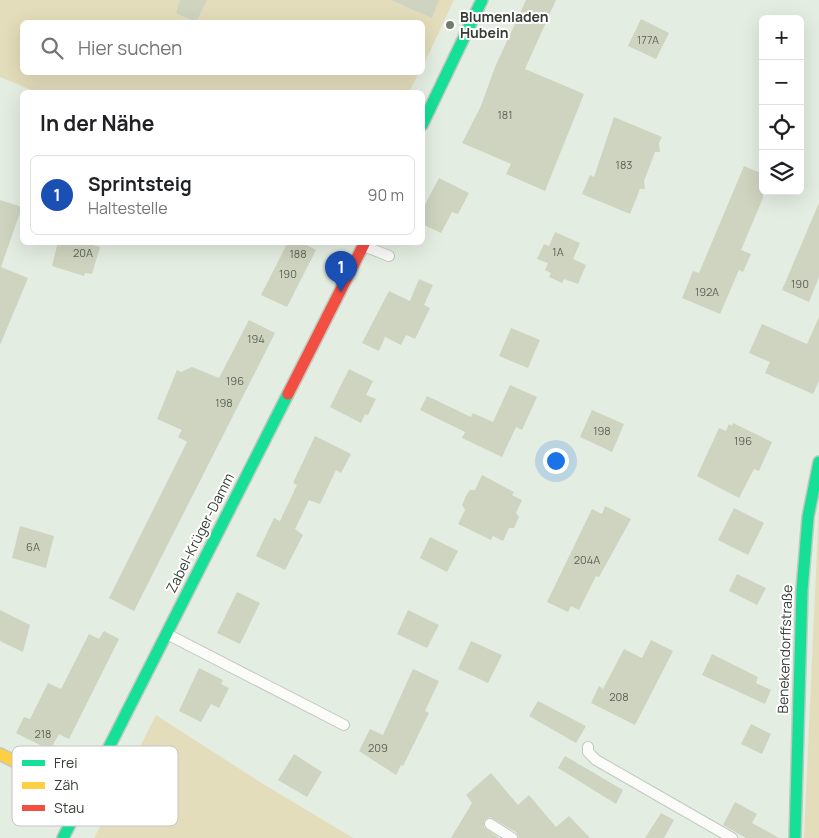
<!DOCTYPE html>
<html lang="de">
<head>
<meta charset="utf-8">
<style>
	body { margin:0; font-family:Manrope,sans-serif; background:#f2f2f2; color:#202124 }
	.controls { position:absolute; right:15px; top:15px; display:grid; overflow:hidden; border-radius:8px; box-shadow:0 5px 20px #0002 }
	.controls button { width:45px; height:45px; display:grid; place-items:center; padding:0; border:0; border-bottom:1px solid #e0e0e0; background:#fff; color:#202124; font:25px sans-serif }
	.you { position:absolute; left:555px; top:460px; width:18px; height:18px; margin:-12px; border:4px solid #fff; border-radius:50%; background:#1a73e8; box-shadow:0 0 0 8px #1a73e833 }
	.badge { display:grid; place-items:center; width:32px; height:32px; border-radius:50%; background:#db2777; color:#fff; font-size:16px; font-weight:700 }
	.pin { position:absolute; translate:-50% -41px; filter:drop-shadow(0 1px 2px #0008) }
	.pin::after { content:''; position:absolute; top:26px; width:18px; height:15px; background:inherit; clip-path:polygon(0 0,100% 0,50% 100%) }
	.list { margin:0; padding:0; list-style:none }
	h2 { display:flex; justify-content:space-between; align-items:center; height:65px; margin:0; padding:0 20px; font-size:21px }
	h2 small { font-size:16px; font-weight:400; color:#757577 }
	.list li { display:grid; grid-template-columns:32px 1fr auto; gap:15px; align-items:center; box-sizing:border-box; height:80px; margin:0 10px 10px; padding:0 10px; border:1px solid #e0e0e0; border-radius:8px }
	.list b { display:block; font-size:19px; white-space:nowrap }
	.list p { margin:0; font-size:16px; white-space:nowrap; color:#757577 }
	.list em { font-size:16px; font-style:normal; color:#757577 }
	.icon { flex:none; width:28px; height:28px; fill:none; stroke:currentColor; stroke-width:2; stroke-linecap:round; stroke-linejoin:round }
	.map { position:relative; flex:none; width:819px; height:838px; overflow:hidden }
	.search { position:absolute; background:#fff; box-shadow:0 5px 20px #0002; left:20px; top:20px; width:405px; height:55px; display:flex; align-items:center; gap:12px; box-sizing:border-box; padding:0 18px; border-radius:8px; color:#757577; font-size:19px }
	.panel { position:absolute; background:#fff; box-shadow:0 5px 20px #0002; left:20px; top:90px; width:405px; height:155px; border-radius:8px }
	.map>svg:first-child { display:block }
</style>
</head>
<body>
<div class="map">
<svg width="819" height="838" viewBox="0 0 819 838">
	<rect width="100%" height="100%" fill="#e4ede1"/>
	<!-- green -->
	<g fill="#e4ddbb">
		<polygon points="0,0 454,0 423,66 422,22 22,22 22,72 419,73 409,92 36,92 0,77"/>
		<polygon points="819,504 819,838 804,838"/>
		<polygon points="156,715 260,782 353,838 94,838"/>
	</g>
	<!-- building -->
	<g fill="#cfd4c0">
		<polygon points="180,0 207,0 196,22 176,13"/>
		<polygon points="391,0 439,0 432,18"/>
		<polygon points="526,0 556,0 525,69 584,94 545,191 506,174 511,164 462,143 481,106 495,67"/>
		<polygon points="641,19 669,33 656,59 628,46"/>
		<polygon points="614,117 662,137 659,143 660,152 655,152 644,181 645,189 640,189 630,214 582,194 590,175 594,177"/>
		<polygon points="744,166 763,174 763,198 741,250 751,254 743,272 739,270 720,314 682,298 693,271 699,273"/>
		<polygon points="439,178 469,193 458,214 452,212 441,233 422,224 422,210"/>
		<polygon points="0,200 22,207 1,267 28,278 0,345"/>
		<polygon points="819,203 819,277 809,302 782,290"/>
		<polygon points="555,232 580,243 573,259 586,265 578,284 564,279 562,283 549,277 551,273 545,270 548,263 537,259 544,244 549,246"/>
		<polygon points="58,242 83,242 100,247 92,274 85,273 84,276 52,266"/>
		<polygon points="288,242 301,242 316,250 287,307 261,295"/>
		<polygon points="419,279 433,285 424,305 430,308 415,339 406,335 401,345 385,337 379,351 362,343 389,291 410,301"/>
		<polygon points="819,317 819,381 813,394 765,373 770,362 749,353 762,324 807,344"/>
		<polygon points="249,320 275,333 134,611 109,598 187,442 178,437 182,430 157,419 177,370 181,372 192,367 219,378"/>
		<polygon points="511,328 540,340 528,368 499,356"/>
		<polygon points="349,369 373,381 366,395 376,399 368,415 365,414 361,423 330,407"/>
		<polygon points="510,385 537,397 522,430 516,427 502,457 462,438 465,432 420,410 427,396 471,417 473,413 493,422"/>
		<polygon points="592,410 624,424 612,452 580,437"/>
		<polygon points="733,423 772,442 759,471 754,469 739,498 697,476 719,428 726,431 729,424 732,426"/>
		<polygon points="315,436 351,454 341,473 336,470 320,504 309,500 295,529 303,535 285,570 256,556 274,518 280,521 297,485 293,483"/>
		<polygon points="482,475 514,492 512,495 522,500 516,513 519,517 514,528 509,528 503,541 493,536 491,540 458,524 465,510 462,505 467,494 470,490 475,490"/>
		<polygon points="605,506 631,519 599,577 596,576 579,610 571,606 568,612 547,602 592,509 602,514"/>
		<polygon points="734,508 764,523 748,555 718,540"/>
		<polygon points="20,526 54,536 46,568 12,558"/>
		<polygon points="430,537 458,551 447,572 420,558"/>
		<polygon points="737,574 766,588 757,605 729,591"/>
		<polygon points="237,592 260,603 240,644 217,633"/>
		<polygon points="0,610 30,625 23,652 0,641"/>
		<polygon points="408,610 439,625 427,648 397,634"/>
		<polygon points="104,631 119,639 69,739 59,734 50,750 16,733 24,717 30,719 48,683 61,689 89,634 99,639"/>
		<polygon points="651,640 673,651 635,725 591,703 599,686 603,689 624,649 642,658"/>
		<polygon points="471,641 502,655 488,683 458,669"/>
		<polygon points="712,654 758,677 756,683 771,690 765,704 702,675"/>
		<polygon points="199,668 223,680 221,684 229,688 219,708 211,704 201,722 179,711"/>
		<polygon points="413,669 439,681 425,711 429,713 403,766 401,765 396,775 359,751 370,729 383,735"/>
		<polygon points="538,701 586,726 576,743 529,716"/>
		<polygon points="751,724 771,734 762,754 741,744"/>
		<polygon points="294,754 322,772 307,797 278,780"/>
		<polygon points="565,756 623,790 616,804 558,768"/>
		<polygon points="491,773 518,805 529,795 556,827 569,816 590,838 519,838 516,832 490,817 484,821 484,827 499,838 451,838 472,803 466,795"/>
		<polygon points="735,802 757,814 752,823 779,838 746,838 723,825"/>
		<polygon points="661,813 674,820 664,838 645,838"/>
	</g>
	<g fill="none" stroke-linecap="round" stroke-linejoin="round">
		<!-- lane casing -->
		<g stroke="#c1c8be" stroke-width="12">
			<g id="lane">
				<polyline points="364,246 389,256"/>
				<polyline points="167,634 344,725"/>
				<polyline points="588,747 588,752 596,760 732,838"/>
				<polyline points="490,824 512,838"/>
			</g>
		</g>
		<!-- fast casing -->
		<g stroke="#c1c8be" stroke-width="14">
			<g id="fast">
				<polyline points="422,125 482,0"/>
				<polyline points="63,838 288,394"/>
				<polyline points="795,838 802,590 808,517 819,462"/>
			</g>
		</g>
		<!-- slow casing -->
		<g stroke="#c1c8be" stroke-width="14">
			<polyline id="slow" points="0,754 83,797"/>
		</g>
		<!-- jam casing -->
		<g stroke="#c1c8be" stroke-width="14">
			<polyline id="jam" points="288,394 365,242"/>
		</g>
		<!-- lane -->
		<use href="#lane" stroke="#fbfcfa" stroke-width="10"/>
		<!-- fast -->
		<use href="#fast" stroke="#16e098" stroke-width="11"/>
		<!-- slow -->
		<use href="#slow" stroke="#ffcf43" stroke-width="11"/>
		<!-- jam -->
		<use href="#jam" stroke="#f24e42" stroke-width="11"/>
	</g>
	<!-- markers -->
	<circle fill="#737b71" stroke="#fff" stroke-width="2" cx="450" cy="25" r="5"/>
	<g text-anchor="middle" stroke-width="4" stroke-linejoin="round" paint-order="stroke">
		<!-- number labels -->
		<g font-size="11" fill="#5c6357">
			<text x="648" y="44">177A</text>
			<text x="505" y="119">181</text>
			<text x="624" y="169">183</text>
			<text x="558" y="256">1A</text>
			<text x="83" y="257">20A</text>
			<text x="298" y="258">188</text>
			<text x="288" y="278">190</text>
			<text x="800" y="288">190</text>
			<text x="707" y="296">192A</text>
			<text x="256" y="343">194</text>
			<text x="235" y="385">196</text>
			<text x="224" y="407">198</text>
			<text x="602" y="435">198</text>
			<text x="743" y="445">196</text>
			<text x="33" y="551">6A</text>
			<text x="587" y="564">204A</text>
			<text x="619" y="701">208</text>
			<text x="43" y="738">218</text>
			<text x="378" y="752">209</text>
		</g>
		<!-- poi labels -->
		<g font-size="14" font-weight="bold" fill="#363d34" stroke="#fff" text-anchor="start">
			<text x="460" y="22">Blumenladen<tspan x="460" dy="16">Hubein</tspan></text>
		</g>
		<!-- street labels -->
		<g font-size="14" fill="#363d34" stroke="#fff">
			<text transform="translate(200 533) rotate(-63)" y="5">Zabel-Krüger-Damm</text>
			<text transform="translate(785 649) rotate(-88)" y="5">Benekendorffstraße</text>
		</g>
	</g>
	<!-- legend -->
	<rect x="12" y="746" width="166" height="80" rx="8" fill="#fff" stroke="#c3c5c2" stroke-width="1"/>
	<rect x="22" y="760" width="23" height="6" fill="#16e098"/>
	<rect x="22" y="782" width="23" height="7" fill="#ffcf43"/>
	<rect x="22" y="805" width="23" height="6" fill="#f24e42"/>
	<g font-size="14" fill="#363d34">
		<text x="54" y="768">Frei</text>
		<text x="54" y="790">Zäh</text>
		<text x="54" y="813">Stau</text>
	</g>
</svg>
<div class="controls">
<button>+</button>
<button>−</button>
<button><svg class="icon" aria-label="locate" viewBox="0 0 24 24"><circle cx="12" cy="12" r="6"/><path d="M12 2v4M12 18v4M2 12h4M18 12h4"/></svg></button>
<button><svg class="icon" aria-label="layers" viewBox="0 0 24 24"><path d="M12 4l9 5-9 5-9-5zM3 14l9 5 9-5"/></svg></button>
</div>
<div class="you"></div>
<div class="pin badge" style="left:341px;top:292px;background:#1a4fb4">1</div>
<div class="search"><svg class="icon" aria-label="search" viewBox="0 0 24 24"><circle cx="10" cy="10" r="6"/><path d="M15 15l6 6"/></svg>Hier suchen</div>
<section class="panel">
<h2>In der Nähe<small></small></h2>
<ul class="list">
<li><span class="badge" style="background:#1a4fb4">1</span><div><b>Sprintsteig</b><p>Haltestelle</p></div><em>90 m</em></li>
</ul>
</section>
</div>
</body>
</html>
